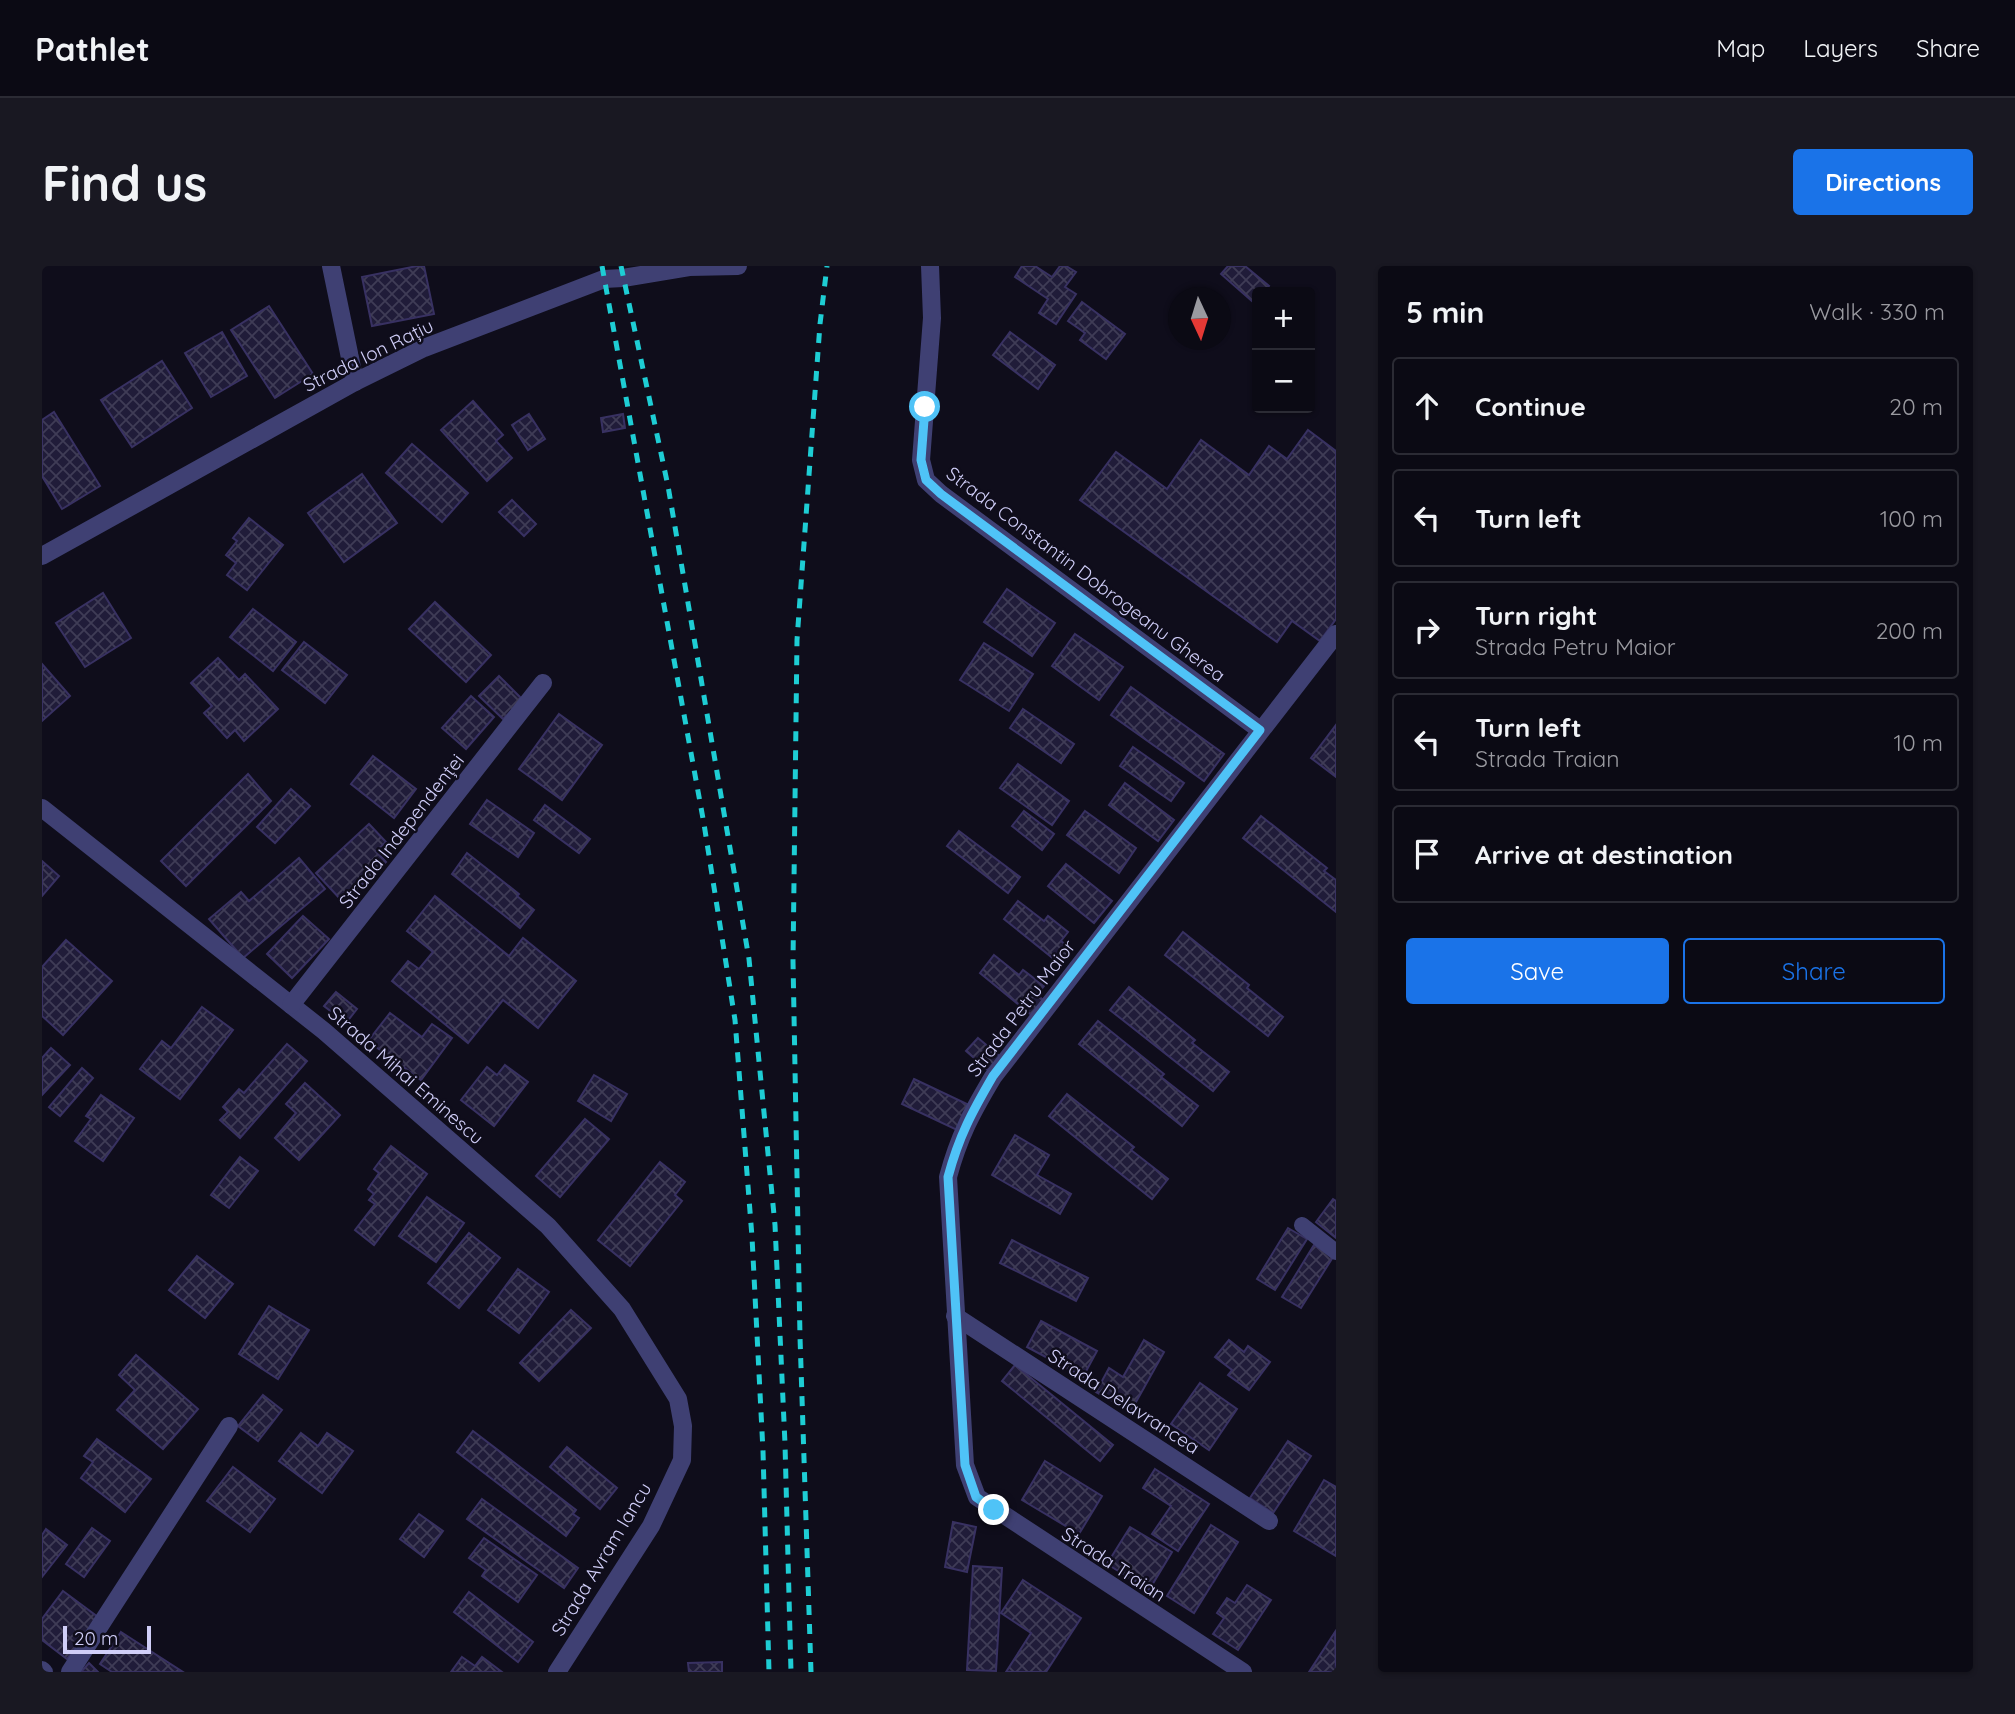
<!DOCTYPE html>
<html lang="en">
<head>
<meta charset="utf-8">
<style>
	body { margin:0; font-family:Quicksand,sans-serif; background:#191822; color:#f1f3f6 }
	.controls { position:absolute; right:21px; top:21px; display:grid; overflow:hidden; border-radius:7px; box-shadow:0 2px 5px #0004 }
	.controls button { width:63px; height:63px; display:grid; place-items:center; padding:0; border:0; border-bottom:2px solid #2b2b34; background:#0b0a14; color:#f1f3f6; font:35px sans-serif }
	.compass { position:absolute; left:1126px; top:21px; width:63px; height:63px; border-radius:50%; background:#0b0a14; box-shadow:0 2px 5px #0004; rotate:176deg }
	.scale { position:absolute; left:21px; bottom:18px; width:88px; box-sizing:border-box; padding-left:7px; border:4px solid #d0cef8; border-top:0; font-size:19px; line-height:24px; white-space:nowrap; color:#d0cef8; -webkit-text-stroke:5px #0f0d1b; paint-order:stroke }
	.stop { position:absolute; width:21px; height:21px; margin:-16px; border:5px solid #4fc3f7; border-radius:50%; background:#fff }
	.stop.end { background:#4fc3f7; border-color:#fff; box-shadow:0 2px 7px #0008 }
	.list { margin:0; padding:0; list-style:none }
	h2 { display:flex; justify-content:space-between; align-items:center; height:91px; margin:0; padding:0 28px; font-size:30px }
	h2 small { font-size:23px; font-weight:400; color:#9a9aa0 }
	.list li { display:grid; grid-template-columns:46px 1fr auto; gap:21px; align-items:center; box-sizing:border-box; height:98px; margin:0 14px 14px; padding:0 14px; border:2px solid #2b2b34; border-radius:7px }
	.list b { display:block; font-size:26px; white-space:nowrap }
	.list p { margin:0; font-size:23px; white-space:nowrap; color:#9a9aa0 }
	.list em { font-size:23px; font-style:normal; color:#9a9aa0 }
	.actions { display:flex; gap:14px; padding:21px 28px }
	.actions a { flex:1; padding:16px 0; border:2px solid #1a73e8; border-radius:7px; text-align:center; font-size:24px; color:#1a73e8 }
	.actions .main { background:#1a73e8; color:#fff }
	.icon { flex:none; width:38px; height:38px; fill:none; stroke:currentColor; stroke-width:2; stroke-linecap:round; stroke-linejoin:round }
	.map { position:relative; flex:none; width:1294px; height:1406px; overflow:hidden; border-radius:7px }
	header { display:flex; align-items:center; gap:42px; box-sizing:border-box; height:98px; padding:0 35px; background:#0b0a14; border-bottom:2px solid #2b2b34 }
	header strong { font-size:33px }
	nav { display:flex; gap:38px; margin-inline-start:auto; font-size:24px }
	.intro { display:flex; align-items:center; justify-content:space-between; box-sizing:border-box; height:168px; padding:0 42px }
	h1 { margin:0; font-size:49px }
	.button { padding:18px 32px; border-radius:7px; background:#1a73e8; color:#fff; font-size:24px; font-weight:700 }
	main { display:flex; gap:42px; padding:0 42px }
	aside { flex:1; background:#0b0a14; border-radius:7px; box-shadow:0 2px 5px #0004 }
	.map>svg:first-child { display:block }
</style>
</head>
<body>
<header>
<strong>Pathlet</strong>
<nav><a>Map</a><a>Layers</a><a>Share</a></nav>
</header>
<div class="intro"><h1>Find us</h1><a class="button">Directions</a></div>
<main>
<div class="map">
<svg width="1294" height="1406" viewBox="0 0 1294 1406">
	<defs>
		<pattern id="building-cross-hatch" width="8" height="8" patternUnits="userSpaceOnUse" patternTransform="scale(1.75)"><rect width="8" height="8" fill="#201c39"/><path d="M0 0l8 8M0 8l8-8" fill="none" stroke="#3f3c56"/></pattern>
	</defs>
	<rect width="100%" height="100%" fill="#0f0d1b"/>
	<!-- building -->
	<g fill="url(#building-cross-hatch)" stroke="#383162" stroke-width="2">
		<polygon points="375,0 382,0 392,48 330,60 320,11"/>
		<polygon points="980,0 993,0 1010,11 1018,0 1024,0 1034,6 1023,21 1034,28 1014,58 997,47 1006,33 973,11"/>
		<polygon points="1186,0 1203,0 1227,20 1222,26 1215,26 1215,34 1212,37 1179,8"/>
		<polygon points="1040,36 1083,68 1064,93 1038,74 1043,67 1026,55"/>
		<polygon points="227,40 271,108 233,132 189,64"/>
		<polygon points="180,66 205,110 169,131 143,87"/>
		<polygon points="968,66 1013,99 996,123 951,89"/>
		<polygon points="120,95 150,142 90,181 59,134"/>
		<polygon points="431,135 461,169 454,175 470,192 445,215 399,164"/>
		<polygon points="12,146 58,220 20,243 0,210 0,154"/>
		<polygon points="487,148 503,173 486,184 470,159"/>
		<polygon points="581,148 583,162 561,166 559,152"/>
		<polygon points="1266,164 1294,185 1294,353 1278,375 1250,355 1235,376 1038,234 1074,186 1125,223 1159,174 1207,209 1227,180 1245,193"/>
		<polygon points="370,178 426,227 400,256 344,207"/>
		<polygon points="320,208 355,257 302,296 266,247"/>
		<polygon points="470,234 494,258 482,270 457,246"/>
		<polygon points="207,252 241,279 205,324 185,309 194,297 184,289 195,275 191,272"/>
		<polygon points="965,323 1013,357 990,390 942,356"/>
		<polygon points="61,327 89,372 43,401 14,357"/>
		<polygon points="393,336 449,389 424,416 367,363"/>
		<polygon points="211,343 254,376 231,405 188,371"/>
		<polygon points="1033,368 1081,401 1057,434 1010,400"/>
		<polygon points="262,376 305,409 283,437 240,404"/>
		<polygon points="942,377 991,408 967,445 918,414"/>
		<polygon points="176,392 197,414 203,408 236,443 202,475 193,464 185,472 162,447 170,440 149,417"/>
		<polygon points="0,398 28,430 0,455"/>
		<polygon points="457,410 481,434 461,453 437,430"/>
		<polygon points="1089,421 1182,488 1162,515 1069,449"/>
		<polygon points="429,430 452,451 424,483 400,462"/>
		<polygon points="981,443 1032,478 1019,497 968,462"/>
		<polygon points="517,448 560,479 520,534 477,503"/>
		<polygon points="1294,459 1294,511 1269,492"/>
		<polygon points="1091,481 1142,517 1129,535 1078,500"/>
		<polygon points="331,490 374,523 352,552 309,518"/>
		<polygon points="976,498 1027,535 1010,559 958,522"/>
		<polygon points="206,508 229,535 144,620 119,595"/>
		<polygon points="1083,517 1132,554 1116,575 1067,539"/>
		<polygon points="249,523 268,540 233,577 215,561"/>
		<polygon points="445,534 492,567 476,591 428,558"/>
		<polygon points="503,539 548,573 537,587 492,554"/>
		<polygon points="982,545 1012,568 1000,584 970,560"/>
		<polygon points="1043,545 1094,582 1077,607 1025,569"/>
		<polygon points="1219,550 1285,602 1282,605 1294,614 1294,646 1201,572"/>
		<polygon points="327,558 344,576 334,585 344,596 301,636 274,607"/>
		<polygon points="917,565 978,611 966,627 905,580"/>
		<polygon points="425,587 477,628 475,630 492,644 478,662 410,608"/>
		<polygon points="257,592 283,623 201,692 167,653 199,626 207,635"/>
		<polygon points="0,595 17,610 0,630"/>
		<polygon points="1024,598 1070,635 1052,657 1006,620"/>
		<polygon points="393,630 467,690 481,672 534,715 496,762 461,734 426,777 350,715 366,695 377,703 391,686 365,665"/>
		<polygon points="976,635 1002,655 1006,650 1026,666 1019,675 1029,683 1018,698 962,653"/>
		<polygon points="261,650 287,673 250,712 225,688"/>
		<polygon points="1141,666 1207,719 1205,722 1241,751 1226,770 1123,689"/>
		<polygon points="24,674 70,715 21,769 0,750 0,701"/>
		<polygon points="952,689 977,709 981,704 1002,720 995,729 1005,737 993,752 938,707"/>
		<polygon points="1087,721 1153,774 1150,777 1187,806 1171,825 1068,744"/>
		<polygon points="294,726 315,743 304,757 282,740"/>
		<polygon points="160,741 191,764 138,833 98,803 120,775 129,782"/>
		<polygon points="348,747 380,771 390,758 410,772 379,814 326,775"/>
		<polygon points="1056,755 1122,808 1119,811 1156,840 1140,860 1037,778"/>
		<polygon points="936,772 960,792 948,806 924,785"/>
		<polygon points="245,778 265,795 198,872 178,854 186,846 181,841 197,823 202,827"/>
		<polygon points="9,782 28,799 0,829 0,792"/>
		<polygon points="463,799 486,816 452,860 419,834 445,801 455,809"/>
		<polygon points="40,802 51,812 18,850 7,841"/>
		<polygon points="552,809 585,828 569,855 536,835"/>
		<polygon points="872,813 927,839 915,864 860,838"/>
		<polygon points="263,817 298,849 257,894 233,872 254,847 244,838"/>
		<polygon points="1025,828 1092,881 1089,884 1126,913 1110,933 1007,850"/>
		<polygon points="59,829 92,852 61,895 33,875 49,853 44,850"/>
		<polygon points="543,853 567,873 518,931 494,910"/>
		<polygon points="973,869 1007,889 995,909 1029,928 1018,948 950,909"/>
		<polygon points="349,880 385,908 332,979 313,964 333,938 327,934 332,928 326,923 337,907 332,903"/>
		<polygon points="198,891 216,905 187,942 169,929"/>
		<polygon points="618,896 643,916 633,929 640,935 588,1000 556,974"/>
		<polygon points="385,931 422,957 394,996 357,970"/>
		<polygon points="1291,933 1294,935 1294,972 1274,956"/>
		<polygon points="1246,962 1265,973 1233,1024 1215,1013"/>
		<polygon points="427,967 458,992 417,1042 386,1017"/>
		<polygon points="970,974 1046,1012 1034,1035 958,997"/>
		<polygon points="1272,979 1291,991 1259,1042 1240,1031"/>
		<polygon points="155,990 191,1018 163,1052 127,1024"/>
		<polygon points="476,1003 507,1026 477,1067 446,1044"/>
		<polygon points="227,1040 267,1064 236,1113 197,1088"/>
		<polygon points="529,1044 549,1062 497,1115 478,1097"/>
		<polygon points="999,1055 1055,1085 1041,1111 985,1081"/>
		<polygon points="1102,1074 1122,1086 1089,1145 1054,1126 1067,1102 1081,1111"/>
		<polygon points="1187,1074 1202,1086 1206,1080 1228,1096 1207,1124 1186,1109 1190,1104 1173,1091"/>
		<polygon points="94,1089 156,1143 121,1183 75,1144 93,1124 77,1109"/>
		<polygon points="973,1099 1071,1179 1058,1195 960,1115"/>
		<polygon points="1158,1117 1195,1143 1167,1184 1129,1158"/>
		<polygon points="221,1129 240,1144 216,1175 196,1160"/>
		<polygon points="431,1165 534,1244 531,1248 537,1252 524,1270 415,1186"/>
		<polygon points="259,1167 276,1180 285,1167 311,1185 280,1227 237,1195"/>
		<polygon points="55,1173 109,1213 83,1246 39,1212 51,1196 42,1190"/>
		<polygon points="1246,1175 1269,1190 1231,1247 1208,1232"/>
		<polygon points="525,1181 575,1222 558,1243 508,1201"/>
		<polygon points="1003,1195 1060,1230 1037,1268 980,1234"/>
		<polygon points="191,1201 233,1233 208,1266 165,1235"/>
		<polygon points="1113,1203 1167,1238 1136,1285 1110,1268 1129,1240 1101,1222"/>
		<polygon points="1282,1214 1294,1221 1294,1290 1252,1265"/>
		<polygon points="440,1233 536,1302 522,1322 425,1253"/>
		<polygon points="377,1248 401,1265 382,1291 358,1273"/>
		<polygon points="911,1256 934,1261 925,1306 903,1301"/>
		<polygon points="1169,1259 1196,1276 1152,1347 1125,1330"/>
		<polygon points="1088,1261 1130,1286 1107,1324 1065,1298"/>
		<polygon points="50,1262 68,1275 42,1311 24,1298"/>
		<polygon points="4,1263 25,1279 0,1311 0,1269"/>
		<polygon points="442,1272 495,1309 476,1336 440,1310 444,1304 427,1292"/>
		<polygon points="931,1300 960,1302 954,1405 925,1404"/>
		<polygon points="981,1314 1039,1352 1004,1406 964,1406 989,1367 959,1347"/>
		<polygon points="1205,1319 1229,1334 1196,1384 1171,1368 1182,1352 1175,1347 1185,1332 1193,1337"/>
		<polygon points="21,1325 56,1351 25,1393 0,1374 0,1353"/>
		<polygon points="427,1326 491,1376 476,1396 412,1346"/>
		<polygon points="79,1366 141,1406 70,1406 58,1398"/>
		<polygon points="1293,1366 1294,1406 1267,1406"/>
		<polygon points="420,1391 433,1400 440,1391 460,1406 409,1406"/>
		<polygon points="680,1396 680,1406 647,1406 646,1397"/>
		<polygon points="47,1397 56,1406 39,1406"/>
	</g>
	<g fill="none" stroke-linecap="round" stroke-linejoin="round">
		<!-- service -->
		<polyline stroke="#3f4073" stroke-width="16" points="1260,959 1294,986"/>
		<!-- minor -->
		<g stroke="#3f4073" stroke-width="18">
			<polyline points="289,0 313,116"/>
			<polyline points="888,0 890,52 879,194 884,214 899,228 1218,464"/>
			<polyline points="0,290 313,116 382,82 562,13 581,12 647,1 696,0"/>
			<polyline points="0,542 282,765 506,960 580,1043 636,1133 641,1160 640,1194 609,1260 515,1406"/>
			<polyline points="249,739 501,417"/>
			<polyline points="913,1050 1227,1255"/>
			<polyline points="0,1404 2,1406"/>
			<polyline points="28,1406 187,1160"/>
			<path d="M1201 1406 935 1231 923 1199 906 911C917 870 930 846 951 811L1294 368"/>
		</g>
		<!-- rail -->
		<g stroke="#1ecdd4" stroke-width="5" stroke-dasharray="10 9" stroke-linecap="butt">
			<polyline points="560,0 662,558 693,754 710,971 721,1185 727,1406"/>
			<polyline points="579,0 626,220 707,693 733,959 743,1178 749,1406"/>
			<polyline points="769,1406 758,1071 751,695 755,374 778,58 785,0"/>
		</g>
	</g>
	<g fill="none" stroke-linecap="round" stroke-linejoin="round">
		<!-- route -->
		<path stroke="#4fc3f7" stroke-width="9" d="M883 141 879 194 884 214 899 228 1218 464 951 810C930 846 917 870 906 911L923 1199 934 1231 952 1244"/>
	</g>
	<g text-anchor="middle" stroke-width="5" stroke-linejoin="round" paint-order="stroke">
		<!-- street labels -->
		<g font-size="19" fill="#d0cef8" stroke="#0f0d1b">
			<text transform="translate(326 89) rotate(-26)" y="7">Strada Ion Rațiu</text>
			<text transform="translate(1044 308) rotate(37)" y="7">Strada Constantin Dobrogeanu Gherea</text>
			<text transform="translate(359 565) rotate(-52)" y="7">Strada Independenței</text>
			<text transform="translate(979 742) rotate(-53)" y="7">Strada Petru Maior</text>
			<text transform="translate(364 809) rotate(41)" y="7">Strada Mihai Eminescu</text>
			<text transform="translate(1082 1135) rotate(33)" y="7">Strada Delavrancea</text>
			<text transform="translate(559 1293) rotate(-59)" y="7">Strada Avram Iancu</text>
			<text transform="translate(1072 1298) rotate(33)" y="7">Strada Traian</text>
		</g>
	</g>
</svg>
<div class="controls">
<button>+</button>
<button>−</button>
</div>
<svg class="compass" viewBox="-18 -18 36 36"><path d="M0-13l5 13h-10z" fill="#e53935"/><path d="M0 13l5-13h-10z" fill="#9a9aa0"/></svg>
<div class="scale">20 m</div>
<div class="stop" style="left:883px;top:141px"></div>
<div class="stop end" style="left:952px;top:1244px"></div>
</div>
<aside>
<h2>5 min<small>Walk · 330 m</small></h2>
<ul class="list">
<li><svg class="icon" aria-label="ahead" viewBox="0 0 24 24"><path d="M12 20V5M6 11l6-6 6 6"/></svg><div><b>Continue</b></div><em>20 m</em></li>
<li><svg class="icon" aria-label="left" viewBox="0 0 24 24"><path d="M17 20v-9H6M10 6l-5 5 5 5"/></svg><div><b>Turn left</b></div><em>100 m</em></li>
<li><svg class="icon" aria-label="right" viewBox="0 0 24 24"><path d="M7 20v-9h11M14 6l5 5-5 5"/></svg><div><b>Turn right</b><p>Strada Petru Maior</p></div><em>200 m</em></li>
<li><svg class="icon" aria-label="left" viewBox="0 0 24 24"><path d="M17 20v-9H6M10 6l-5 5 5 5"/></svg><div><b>Turn left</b><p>Strada Traian</p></div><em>10 m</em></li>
<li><svg class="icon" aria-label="arrive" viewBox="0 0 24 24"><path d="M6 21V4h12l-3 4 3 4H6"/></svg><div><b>Arrive at destination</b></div></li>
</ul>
<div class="actions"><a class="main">Save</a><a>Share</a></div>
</aside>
</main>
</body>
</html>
